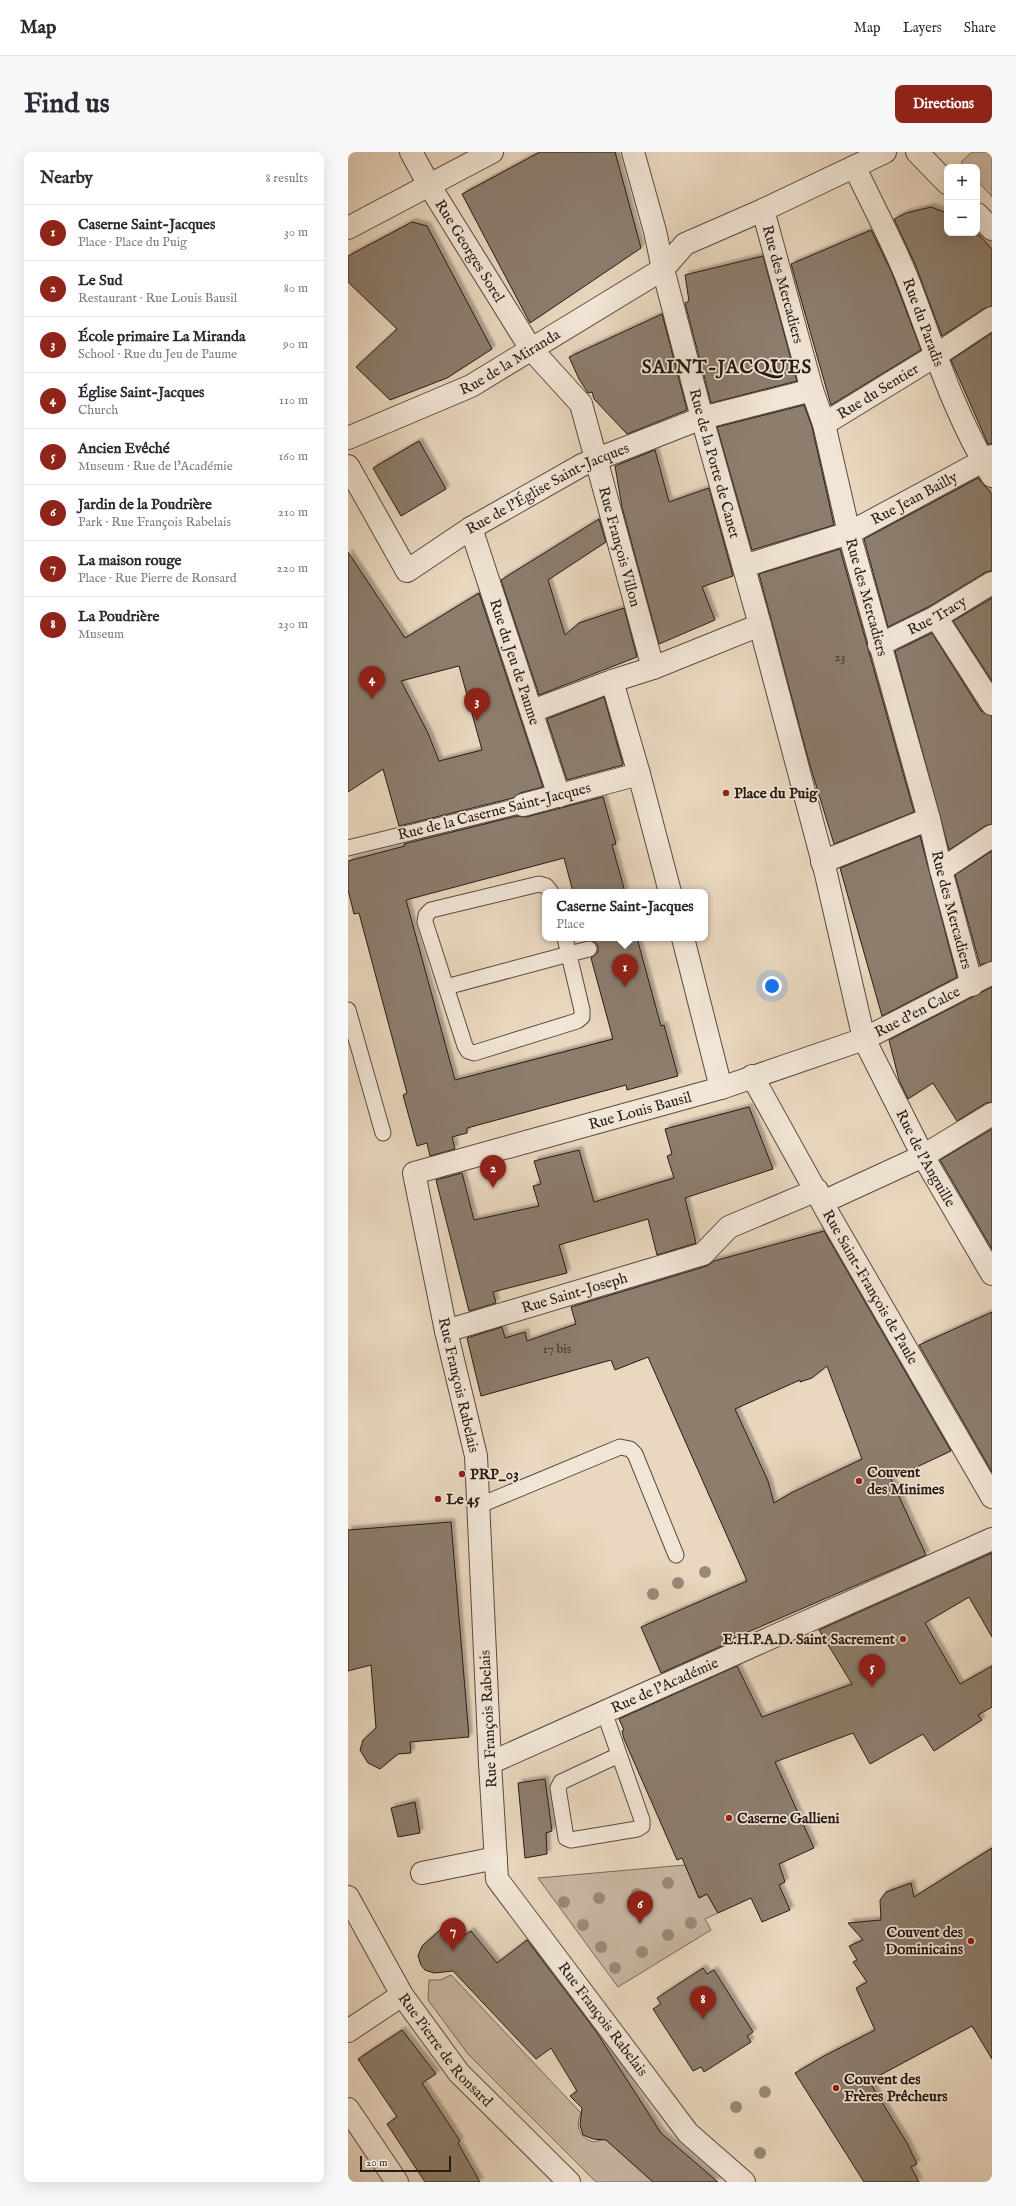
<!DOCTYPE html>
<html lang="en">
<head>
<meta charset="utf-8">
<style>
	body { margin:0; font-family:"IM FELL English",serif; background:#f7f7f7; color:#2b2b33 }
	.controls { position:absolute; right:12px; top:12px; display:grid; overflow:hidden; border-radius:8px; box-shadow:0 4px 16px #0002 }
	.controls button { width:36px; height:36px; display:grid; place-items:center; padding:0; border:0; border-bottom:1px solid #e1e1e2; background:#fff; color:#2b2b33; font:20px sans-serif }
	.scale { position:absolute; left:12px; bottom:10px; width:91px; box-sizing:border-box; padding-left:4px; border:2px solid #271b15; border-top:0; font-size:11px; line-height:14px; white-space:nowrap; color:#271b15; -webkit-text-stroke:3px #f1e5d5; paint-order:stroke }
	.you { position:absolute; left:424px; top:834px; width:14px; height:14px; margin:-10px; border:3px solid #fff; border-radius:50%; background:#1a73e8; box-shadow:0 0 0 6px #1a73e833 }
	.badge { display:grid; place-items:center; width:26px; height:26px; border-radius:50%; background:#8f2418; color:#fff; font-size:13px; font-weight:700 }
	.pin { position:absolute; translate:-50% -33px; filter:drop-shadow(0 1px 2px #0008) }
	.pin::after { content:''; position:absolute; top:21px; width:14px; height:12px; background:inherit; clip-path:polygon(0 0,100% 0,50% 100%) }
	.popup { position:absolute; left:194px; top:737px; width:166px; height:52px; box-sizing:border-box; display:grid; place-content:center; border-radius:8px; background:#fff; filter:drop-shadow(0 1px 3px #0005); font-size:13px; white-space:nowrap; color:#7c7c81 }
	.popup b { font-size:15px; color:#2b2b33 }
	.popup::after { content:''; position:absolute; left:50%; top:100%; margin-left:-8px; border:8px solid transparent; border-top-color:#fff }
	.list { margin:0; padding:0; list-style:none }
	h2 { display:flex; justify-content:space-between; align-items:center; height:52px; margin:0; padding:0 16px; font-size:17px }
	h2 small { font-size:13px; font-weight:400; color:#7c7c81 }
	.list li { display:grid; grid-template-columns:26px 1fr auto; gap:12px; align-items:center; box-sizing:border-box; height:56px; padding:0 16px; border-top:1px solid #e1e1e2 }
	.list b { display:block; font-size:15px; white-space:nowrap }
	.list p { margin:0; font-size:13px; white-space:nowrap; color:#7c7c81 }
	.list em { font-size:13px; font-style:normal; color:#7c7c81 }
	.map { position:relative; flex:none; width:644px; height:2030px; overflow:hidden; border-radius:8px }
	header { display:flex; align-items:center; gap:24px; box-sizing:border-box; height:56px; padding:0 20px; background:#fff; border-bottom:1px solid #e1e1e2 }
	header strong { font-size:19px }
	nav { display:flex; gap:22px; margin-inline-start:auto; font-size:14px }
	.intro { display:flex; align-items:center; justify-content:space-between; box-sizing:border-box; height:96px; padding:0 24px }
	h1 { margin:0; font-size:28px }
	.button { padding:10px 18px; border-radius:8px; background:#8f2418; color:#fff; font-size:14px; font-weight:700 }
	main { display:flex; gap:24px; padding:0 24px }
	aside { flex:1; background:#fff; border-radius:8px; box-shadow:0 4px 16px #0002 }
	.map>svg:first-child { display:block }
</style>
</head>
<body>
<header>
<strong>Map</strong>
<nav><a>Map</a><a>Layers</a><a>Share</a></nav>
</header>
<div class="intro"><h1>Find us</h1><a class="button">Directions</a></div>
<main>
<aside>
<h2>Nearby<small>8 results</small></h2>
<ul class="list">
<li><span class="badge">1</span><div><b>Caserne Saint-Jacques</b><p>Place · Place du Puig</p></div><em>30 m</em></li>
<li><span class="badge">2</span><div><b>Le Sud</b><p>Restaurant · Rue Louis Bausil</p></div><em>80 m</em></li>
<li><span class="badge">3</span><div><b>École primaire La Miranda</b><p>School · Rue du Jeu de Paume</p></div><em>90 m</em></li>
<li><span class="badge">4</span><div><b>Église Saint-Jacques</b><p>Church</p></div><em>110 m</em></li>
<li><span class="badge">5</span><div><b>Ancien Evêché</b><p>Museum · Rue de l'Académie</p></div><em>160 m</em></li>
<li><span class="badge">6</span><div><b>Jardin de la Poudrière</b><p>Park · Rue François Rabelais</p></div><em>210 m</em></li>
<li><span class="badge">7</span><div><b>La maison rouge</b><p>Place · Rue Pierre de Ronsard</p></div><em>220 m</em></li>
<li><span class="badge">8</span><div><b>La Poudrière</b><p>Museum</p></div><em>230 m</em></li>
</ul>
</aside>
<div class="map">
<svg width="644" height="2030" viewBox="0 0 644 2030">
	<defs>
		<filter id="shadow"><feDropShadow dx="3.5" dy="-3.5" stdDeviation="1" flood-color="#0004"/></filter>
	</defs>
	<rect width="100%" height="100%" fill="#e9d7bf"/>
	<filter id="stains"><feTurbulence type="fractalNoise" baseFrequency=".005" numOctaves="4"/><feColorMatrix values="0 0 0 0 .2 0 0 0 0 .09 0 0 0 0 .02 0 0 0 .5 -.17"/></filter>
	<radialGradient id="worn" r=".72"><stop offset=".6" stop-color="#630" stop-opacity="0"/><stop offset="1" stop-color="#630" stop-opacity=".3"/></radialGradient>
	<!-- green -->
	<g fill="#c8b7a2" stroke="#78695c">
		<polygon points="624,0 644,0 644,45 629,28 629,15 617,15 613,10"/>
		<polygon points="337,1713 351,1746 359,1742 370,1761 357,1767 363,1778 270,1835 190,1726"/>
		<path d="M103 1823 233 1961C227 1974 231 1985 245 1990L257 1987 305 2030H248L120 1902 80 1848 81 1828H92Z"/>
	</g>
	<!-- building -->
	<g fill="#8c7d6d" stroke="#271b15" fill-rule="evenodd" filter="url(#shadow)">
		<polygon points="192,0 267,0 293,96 182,171 114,42"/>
		<polygon points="583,55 599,61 599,81 629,81 644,97 644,154 637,156 594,184 567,112 546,67 558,61"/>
		<polygon points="64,70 79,74 144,197 99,226 42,248 8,215 49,177 0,130 0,104"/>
		<polygon points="523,78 544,121 573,198 483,253 443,112"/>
		<polygon points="415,104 449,229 363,251 337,151 341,149 337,123"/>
		<polygon points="314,162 339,258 279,282 246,247 244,240 240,241 231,227 221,205"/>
		<polygon points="644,181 644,292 640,292 603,208"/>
		<polygon points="456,253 464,275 486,373 404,398 369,275"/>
		<polygon points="71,289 98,337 53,364 25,316"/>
		<polygon points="307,298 321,350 361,336 385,424 354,435 367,468 311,492 274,355 267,314"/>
		<polygon points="630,326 644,342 644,419 638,420 582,454 540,475 516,387"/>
		<polygon points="251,367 258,390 200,428 217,483 231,471 276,456 289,505 191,543 153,428"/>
		<polygon points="492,397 566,660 486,692 461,610 411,422"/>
		<path d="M0 400 57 486 131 441 195 635 172 641 165 646 51 674 35 617 0 640ZM111 514 134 598 91 609 80 581 53 529Z"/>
		<polygon points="644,446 644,529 605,469"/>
		<polygon points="584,481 633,559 644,564 644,672 637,674 601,698 547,499"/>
		<polygon points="256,545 275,613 219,628 199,567"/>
		<polygon points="255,645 268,692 264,693 277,740 225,740 216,706 58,748 107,928 265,887 243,806 250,800 250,794 247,790 238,788 238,786 289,786 313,874 316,873 330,924 279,938 278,933 119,976 119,981 104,985 107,997 82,1004 79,991 69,994 55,943 59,941 11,761 6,762 0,738 0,709 57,694 56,692 169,664 178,665"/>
		<polygon points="572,684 609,825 534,864 492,716"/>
		<polygon points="644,699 644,809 632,813 607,723"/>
		<polygon points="644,835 644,950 638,951 609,969 585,931 560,947 551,928 541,888"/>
		<polygon points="401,955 425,1017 337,1046 348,1091 309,1103 300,1067 211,1093 219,1121 145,1140 148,1151 121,1159 88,1028 114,1021 126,1068 191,1054 185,1034 193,1032 186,1009 231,998 246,1050 326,1026 319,1004 324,1002 317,977"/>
		<polygon points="644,977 644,1097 592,1008"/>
		<path d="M476 1079 603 1299 543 1327 578 1403 377 1490 378 1492 313 1521 293 1475 399 1429 300 1205 267 1218 263 1208 133 1244 119 1186 154 1175 157 1186 177 1180 179 1189 228 1172 223 1155 359 1114 366 1109ZM479 1214 514 1307 443 1341 426 1351 420 1329 387 1257 452 1228V1230L464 1226Z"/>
		<polygon points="644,1160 644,1320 571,1193"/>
		<polygon points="103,1370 121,1585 62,1590 63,1601 50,1602 32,1617 20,1611 12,1598 15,1588 28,1576 23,1513 0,1519 0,1378"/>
		<polygon points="644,1401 644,1485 621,1445 577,1471 612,1532 644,1514 644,1555 630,1563 634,1568 586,1599 575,1582 522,1612 505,1581 427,1610 466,1696 431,1712 437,1730 431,1733 442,1758 414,1770 403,1746 370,1761 359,1742 351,1746 334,1706 329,1708 276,1587 274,1579 276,1578 271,1567 389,1514 414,1565 504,1532 471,1478"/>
		<polygon points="197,1627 204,1679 198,1681 199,1702 177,1706 170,1631"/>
		<polygon points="67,1650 72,1681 50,1685 43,1656"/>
		<polygon points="644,1696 644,1907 624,1874 521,1929 559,1991 569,2012 563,2015 571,2030 516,2030 447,1921 476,1904 527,1878 508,1836 519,1830 505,1810 509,1808 501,1794 515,1788 500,1771 533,1768 532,1748 538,1740 563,1731 566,1745"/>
		<polygon points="103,1768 117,1783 123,1779 149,1811 179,1788 247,1878 313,1981 370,2030 305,2030 258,1988 245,1987 235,1983 232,1973 234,1956 222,1944 229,1939 203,1896 188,1907 105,1819 86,1821 77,1818 73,1813 70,1804 74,1794"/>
		<polygon points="355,1816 359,1822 366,1818 405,1880 399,1884 403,1890 356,1920 353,1915 345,1919 305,1857 313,1852 309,1846"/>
		<polygon points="54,1878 88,1922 74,1931 112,1989 110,1991 132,2030 77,2030 39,1972 49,1965 10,1907"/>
	</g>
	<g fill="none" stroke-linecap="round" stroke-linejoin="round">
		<!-- lane casing -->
		<g stroke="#584a40" stroke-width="17">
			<g id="lane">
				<polyline points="0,696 175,653"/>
				<polyline points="217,786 234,858 234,865 229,869 126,901 120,899 117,894 98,835 221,802 241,797"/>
				<polyline points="98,835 77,770 78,763 83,758 191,732 198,734 203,740"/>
				<polyline points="0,858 35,981"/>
				<polyline points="130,1354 272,1295 282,1297 287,1302 328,1403"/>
				<polyline points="255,1560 259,1568 294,1668 294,1674 289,1677 223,1688 218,1686 210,1636 213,1630 271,1603"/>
			</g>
		</g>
		<!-- street casing -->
		<g stroke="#584a40" stroke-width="24">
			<g id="street">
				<path id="s1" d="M63 0 81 33 183 197 233 252 305 516"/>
				<path id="s2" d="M285 0 307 79 315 117 354 266 412 473 478 722 516 887 575 1004 644 1122"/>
				<polyline points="569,0 599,31"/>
				<path id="s3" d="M507 16C525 54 546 92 561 131 586 197 607 264 644 324"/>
				<path id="s4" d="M415 58 464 238 476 272 501 381 581 667 593 718 624 833"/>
				<polyline points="629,62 644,77"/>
				<polyline points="0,76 144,0"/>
				<path id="s5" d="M476 272 587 204 644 166"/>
				<path id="s6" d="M0 286 123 234 315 117 337 92 415 58 537 0"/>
				<path id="s7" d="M0 314 59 419 123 376 234 313 354 266 464 238"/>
				<path id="s8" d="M123 376 211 644"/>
				<path id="s9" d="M396 414 501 381 644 304"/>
				<polyline points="588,465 644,552"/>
				<path id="s10" d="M531 493 588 465 644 431"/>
				<polyline points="264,529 291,622 322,740"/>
				<polyline points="184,559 264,529 305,516 412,473"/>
				<polyline points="175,653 291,622"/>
				<polyline points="474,710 581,667"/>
				<polyline points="593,718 644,684"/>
				<polyline points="335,786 373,936"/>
				<path id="s11" d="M404 924 481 1063 644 1345"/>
				<polyline points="475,1050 575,1004 644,962"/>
				<path id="s12" d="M98 1179 355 1102 381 1075 469 1038"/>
				<path id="s13" d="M142 1611 644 1387"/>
				<polyline points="74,1721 148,1706"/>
				<path id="s14" d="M0 1745 54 1843 111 1921 221 2030"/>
				<polyline points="0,1879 54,1843"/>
				<polyline points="0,1957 49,2030"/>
				<path id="s15" d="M396 2030 340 1981 149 1727 142 1611 128 1304 98 1179 66 1021 373 936 516 887 644 821"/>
			</g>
		</g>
		<!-- lane -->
		<use href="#lane" stroke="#f1e5d5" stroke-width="15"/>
		<!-- street -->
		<use href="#street" stroke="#f1e5d5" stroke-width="22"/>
	</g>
	<!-- trees -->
	<g fill="#998979">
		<circle cx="357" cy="1420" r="6"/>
		<circle cx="330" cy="1431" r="6"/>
		<circle cx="305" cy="1442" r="6"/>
		<circle cx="320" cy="1731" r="6"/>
		<circle cx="289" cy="1742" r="6"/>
		<circle cx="251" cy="1746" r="6"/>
		<circle cx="216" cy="1750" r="6"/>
		<circle cx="343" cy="1771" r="6"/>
		<circle cx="235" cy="1773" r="6"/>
		<circle cx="320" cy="1783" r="6"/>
		<circle cx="253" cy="1795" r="6"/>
		<circle cx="294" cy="1800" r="6"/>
		<circle cx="267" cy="1816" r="6"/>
		<circle cx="417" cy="1940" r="6"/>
		<circle cx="388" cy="1955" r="6"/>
		<circle cx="412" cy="2001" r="6"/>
	</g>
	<!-- markers -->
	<g fill="#8f2418" stroke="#f1e5d5" stroke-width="1.5">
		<circle cx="378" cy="641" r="4"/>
		<circle cx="114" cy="1322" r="4"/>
		<circle cx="511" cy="1329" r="4"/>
		<circle cx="90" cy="1347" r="4"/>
		<circle cx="555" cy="1487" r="4"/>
		<circle cx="381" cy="1666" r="4"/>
		<circle cx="623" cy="1789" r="4"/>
		<circle cx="488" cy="1936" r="4"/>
	</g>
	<g text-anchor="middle" stroke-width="3.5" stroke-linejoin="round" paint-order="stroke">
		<!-- number labels -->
		<g font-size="13" fill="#40342b">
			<text x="492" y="509">23</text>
			<text x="209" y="1201">17 bis</text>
		</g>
		<!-- street labels -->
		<g font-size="15" fill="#271b15" stroke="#f1e5d5">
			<text dy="5" stroke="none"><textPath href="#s1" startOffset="115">Rue Georges Sorel</textPath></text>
			<text dy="5" stroke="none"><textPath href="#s4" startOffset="77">Rue des Mercadiers</textPath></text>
			<text dy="5" stroke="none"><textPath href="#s3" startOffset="169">Rue du Paradis</textPath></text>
			<text dy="5" stroke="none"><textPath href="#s6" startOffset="179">Rue de la Miranda</textPath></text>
			<text dy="5" stroke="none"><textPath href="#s5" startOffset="63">Rue du Sentier</textPath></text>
			<text dy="5" stroke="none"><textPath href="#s2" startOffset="322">Rue de la Porte de Canet</textPath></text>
			<text dy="5" stroke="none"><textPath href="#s7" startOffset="284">Rue de l'Église Saint-Jacques</textPath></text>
			<text dy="5" stroke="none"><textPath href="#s9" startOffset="184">Rue Jean Bailly</textPath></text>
			<text dy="5" stroke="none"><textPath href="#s1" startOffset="453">Rue François Villon</textPath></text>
			<text dy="5" stroke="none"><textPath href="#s4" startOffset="401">Rue des Mercadiers</textPath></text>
			<text dy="5" stroke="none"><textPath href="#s10" startOffset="65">Rue Tracy</textPath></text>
			<text dy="5" stroke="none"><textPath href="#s8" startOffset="141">Rue du Jeu de Paume</textPath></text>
			<text transform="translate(146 659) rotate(-14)" y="5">Rue de la Caserne Saint-Jacques</text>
			<text dy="5" stroke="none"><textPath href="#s4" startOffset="725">Rue des Mercadiers</textPath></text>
			<text dy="5" stroke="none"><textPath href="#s15" startOffset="1635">Rue d'en Calce</textPath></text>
			<text dy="5" stroke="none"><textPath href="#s15" startOffset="1340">Rue Louis Bausil</textPath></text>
			<text dy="5" stroke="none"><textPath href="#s2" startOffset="1051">Rue de l'Anguille</textPath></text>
			<text dy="5" stroke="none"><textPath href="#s11" startOffset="242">Rue Saint-François de Paule</textPath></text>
			<text dy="5" stroke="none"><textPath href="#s12" startOffset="134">Rue Saint-Joseph</textPath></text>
			<text transform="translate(111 1233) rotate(77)" y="5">Rue François Rabelais</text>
			<text dy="5" stroke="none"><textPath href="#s13" startOffset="191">Rue de l'Académie</textPath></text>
			<text transform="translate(140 1567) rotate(-93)" y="5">Rue François Rabelais</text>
			<text transform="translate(255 1867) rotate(53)" y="5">Rue François Rabelais</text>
			<text dy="5" stroke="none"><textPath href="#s14" startOffset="182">Rue Pierre de Ronsard</textPath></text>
		</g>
		<!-- poi labels -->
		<g font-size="15" font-weight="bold" fill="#271b15" stroke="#f1e5d5" text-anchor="start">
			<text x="386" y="646">Place du Puig</text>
			<text x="519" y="1325">Couvent<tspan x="519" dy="17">des Minimes</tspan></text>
			<text x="122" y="1327">PRP_03</text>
			<text x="98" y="1352">Le 45</text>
			<text x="547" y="1492" text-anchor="end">E.H.P.A.D. Saint Sacrement</text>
			<text x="389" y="1671">Caserne Gallieni</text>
			<text x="615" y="1785" text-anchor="end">Couvent des<tspan x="615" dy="17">Dominicains</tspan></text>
			<text x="496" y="1932">Couvent des<tspan x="496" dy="17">Frères Prêcheurs</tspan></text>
		</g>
		<!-- district labels -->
		<g font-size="19" font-weight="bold" letter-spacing="1" fill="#271b15" stroke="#f1e5d5">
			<text x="379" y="221">SAINT-JACQUES</text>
		</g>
	</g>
	<rect width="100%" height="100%" filter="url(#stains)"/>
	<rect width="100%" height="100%" fill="url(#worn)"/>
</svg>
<div class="controls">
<button>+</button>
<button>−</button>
</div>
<div class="scale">20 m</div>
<div class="you"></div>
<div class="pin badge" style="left:277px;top:835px">1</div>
<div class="popup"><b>Caserne Saint-Jacques</b>Place</div>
<div class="pin badge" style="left:145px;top:1036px">2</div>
<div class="pin badge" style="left:129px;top:569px">3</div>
<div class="pin badge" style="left:24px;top:547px">4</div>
<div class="pin badge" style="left:524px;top:1535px">5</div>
<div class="pin badge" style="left:292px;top:1772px">6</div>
<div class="pin badge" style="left:105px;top:1799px">7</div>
<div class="pin badge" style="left:355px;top:1867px">8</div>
</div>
</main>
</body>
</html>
